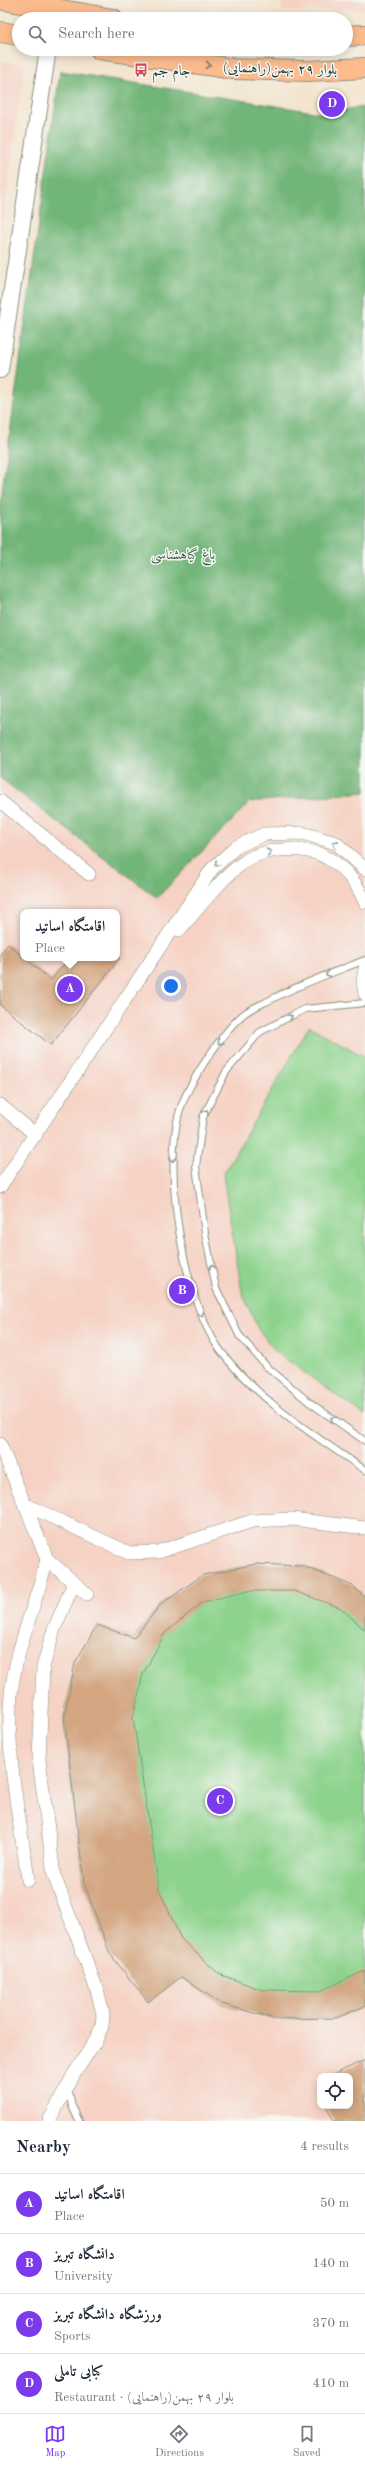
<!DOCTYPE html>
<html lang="en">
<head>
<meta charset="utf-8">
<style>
	body { margin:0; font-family:"Old Standard TT",Amiri,serif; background:#f2f2f3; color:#1f2937 }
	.controls { position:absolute; right:12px; bottom:12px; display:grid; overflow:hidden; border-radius:8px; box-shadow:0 2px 10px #0003 }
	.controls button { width:36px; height:36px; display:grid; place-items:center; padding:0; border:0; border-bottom:1px solid #e0e1e3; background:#fff; color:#1f2937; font:20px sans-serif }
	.you { position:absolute; left:171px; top:986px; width:14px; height:14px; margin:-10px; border:3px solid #fff; border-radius:50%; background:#1a73e8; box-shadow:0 0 0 6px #1a73e833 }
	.badge { display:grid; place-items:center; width:26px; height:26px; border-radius:50%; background:#7c3aed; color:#fff; font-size:13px; font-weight:700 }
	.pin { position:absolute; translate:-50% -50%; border:2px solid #fff; box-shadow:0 1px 4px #0006 }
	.popup { position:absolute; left:20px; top:909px; width:100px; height:52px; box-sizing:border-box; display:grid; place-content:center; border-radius:8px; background:#fff; filter:drop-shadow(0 1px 3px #0005); font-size:13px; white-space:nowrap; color:#747a83 }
	.popup b { font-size:15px; color:#1f2937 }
	.popup::after { content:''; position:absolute; left:50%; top:100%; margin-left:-8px; border:8px solid transparent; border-top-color:#fff }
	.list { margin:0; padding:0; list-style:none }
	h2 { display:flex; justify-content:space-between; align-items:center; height:52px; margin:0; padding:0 16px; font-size:17px }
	h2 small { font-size:13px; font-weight:400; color:#747a83 }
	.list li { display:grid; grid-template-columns:26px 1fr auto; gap:12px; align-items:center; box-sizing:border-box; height:60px; padding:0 16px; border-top:1px solid #e0e1e3 }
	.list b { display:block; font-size:15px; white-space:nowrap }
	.list p { margin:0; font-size:13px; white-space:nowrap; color:#747a83 }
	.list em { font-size:13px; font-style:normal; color:#747a83 }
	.icon { flex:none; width:22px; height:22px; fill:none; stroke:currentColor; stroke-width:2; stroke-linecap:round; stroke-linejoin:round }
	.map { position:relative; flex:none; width:365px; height:2121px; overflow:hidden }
	.search { position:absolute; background:#fff; box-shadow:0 2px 10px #0003; left:12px; right:12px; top:12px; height:44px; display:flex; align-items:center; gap:10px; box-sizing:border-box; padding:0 14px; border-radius:22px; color:#747a83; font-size:15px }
	.sheet { height:292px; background:#fff }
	nav { display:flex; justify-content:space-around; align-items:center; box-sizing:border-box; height:56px; border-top:1px solid #e0e1e3; background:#fff; font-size:11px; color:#747a83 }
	nav a { display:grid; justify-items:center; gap:2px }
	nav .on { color:#7c3aed }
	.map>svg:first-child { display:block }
</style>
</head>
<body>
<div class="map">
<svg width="365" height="2121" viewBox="0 0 365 2121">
	<rect width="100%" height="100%" fill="#f6f6f2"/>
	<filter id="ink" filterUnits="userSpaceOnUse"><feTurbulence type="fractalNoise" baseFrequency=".025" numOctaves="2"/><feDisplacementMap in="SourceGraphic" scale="8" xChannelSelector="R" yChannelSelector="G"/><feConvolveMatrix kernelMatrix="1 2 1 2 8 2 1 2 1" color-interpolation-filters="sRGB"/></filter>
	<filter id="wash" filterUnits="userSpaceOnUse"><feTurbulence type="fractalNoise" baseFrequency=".012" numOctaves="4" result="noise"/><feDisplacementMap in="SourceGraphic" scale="16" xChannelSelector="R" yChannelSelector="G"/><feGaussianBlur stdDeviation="0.9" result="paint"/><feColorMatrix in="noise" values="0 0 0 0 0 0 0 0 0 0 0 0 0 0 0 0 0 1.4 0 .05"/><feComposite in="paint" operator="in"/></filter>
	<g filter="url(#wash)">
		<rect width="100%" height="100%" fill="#f3e4ce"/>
		<!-- built -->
		<g fill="#f6d2c4" fill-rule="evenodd">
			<polygon points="281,0 365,0 365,9 282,11"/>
			<polygon points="0,61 25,65 0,239"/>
			<path d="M60 71 320 113 365 107V2121H0V505ZM23 912H117V958H23ZM320 2076H350V2106H320Z"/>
		</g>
		<!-- green -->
		<g fill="#8ed38d" stroke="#568860">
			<polygon points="309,1026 365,1057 365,1416 276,1352 258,1329 242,1292 223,1175"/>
			<polygon points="256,1564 303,1566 353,1586 365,1597 365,2006 336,2018 275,2019 222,2004 181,1977 148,2002 110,1954 84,1883 64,1718 75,1663 134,1638 161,1604 203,1575"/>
		</g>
		<!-- forest -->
		<polygon fill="#72b578" stroke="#487956" points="60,71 320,113 365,107 365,792 250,802 157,898 0,778 0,505"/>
		<g id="blocks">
			<!-- building -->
			<g fill="#d3a580">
				<polygon points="8,944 51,980 69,958 120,958 51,1045 0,1005 0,954"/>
				<polygon points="256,1564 303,1566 353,1586 365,1597 365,1630 341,1608 294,1591 247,1591 203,1602 165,1633 143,1674 133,1718 159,1889 181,1939 219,1974 262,1990 320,1991 365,1971 365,2006 336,2018 275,2019 222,2004 181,1977 148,2002 110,1954 84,1883 64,1718 75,1663 97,1625 134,1638 161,1604 203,1575"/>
				<polygon points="365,2060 365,2121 334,2121 326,2106 350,2106 350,2076 330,2076"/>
			</g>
		</g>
	</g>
	<g filter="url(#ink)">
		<use href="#blocks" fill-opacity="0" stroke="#899081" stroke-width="1"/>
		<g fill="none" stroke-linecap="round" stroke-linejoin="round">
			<!-- service casing -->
			<g stroke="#899081" stroke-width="8">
				<g id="service">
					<path d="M365 960C332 973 300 984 270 1000 262 1004 252 1008 245 1013 224 1029 188 1084 180 1110 162 1168 183 1300 220 1350 257 1400 314 1435 365 1470"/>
					<polyline points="365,1003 305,1009 260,1032 226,1072 203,1117 196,1166 205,1233 216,1288 239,1335 266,1366 309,1402 365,1441"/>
					<polyline points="68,2088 72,2106 79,2121"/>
				</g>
			</g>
			<!-- minor casing -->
			<g stroke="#899081" stroke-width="14">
				<g id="minor">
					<polyline points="0,801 89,874"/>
					<path d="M179 930C200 907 219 880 244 862 264 847 307 845 329 859 345 868 358 885 365 902"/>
					<polyline points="365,968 363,981 365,994"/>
					<polyline points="0,1105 36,1135"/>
					<polyline points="0,1187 212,869 236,847 264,834 302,833 336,843 365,869"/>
					<polyline points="0,1444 47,1559 87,1594"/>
					<polyline points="24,1504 129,1553 158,1552 252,1521 292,1519 365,1528"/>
					<path d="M28 1880C20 1819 5 1755 11 1694 16 1647 36 1604 47 1559"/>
					<polyline points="49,2121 74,2074 96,2040 102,2026 103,2014 97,1990 54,1875 39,1760 43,1667 54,1629 74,1583"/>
				</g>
			</g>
			<!-- tertiary casing -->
			<g stroke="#899081" stroke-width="18">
				<polyline id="tertiary" points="0,370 48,49"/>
			</g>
			<!-- primary casing -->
			<g stroke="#899081" stroke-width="22">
				<g id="primary">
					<polyline points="4,0 113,19"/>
					<polyline points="0,32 19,35"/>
					<polyline points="346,36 365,35"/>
					<polyline points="100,49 234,69 308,71 365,68"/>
				</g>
			</g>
			<!-- service -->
			<use href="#service" stroke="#fff" stroke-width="6"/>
			<!-- minor -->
			<use href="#minor" stroke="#fff" stroke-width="13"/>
			<!-- tertiary -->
			<use href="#tertiary" stroke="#fff" stroke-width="16"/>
			<!-- primary -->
			<use href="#primary" stroke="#fbbb8d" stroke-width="20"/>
		</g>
		<!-- one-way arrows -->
		<defs><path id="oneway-chevron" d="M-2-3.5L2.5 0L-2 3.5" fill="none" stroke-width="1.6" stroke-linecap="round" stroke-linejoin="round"/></defs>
		<use stroke="#82765c" href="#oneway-chevron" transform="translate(208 65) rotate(8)"/>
		<g stroke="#8f9e9a">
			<use href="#oneway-chevron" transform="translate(335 844) rotate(-152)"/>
			<use href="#oneway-chevron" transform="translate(269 852) rotate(-11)"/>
			<use href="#oneway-chevron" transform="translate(217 864) rotate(138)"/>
			<use href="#oneway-chevron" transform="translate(328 974) rotate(159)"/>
			<use href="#oneway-chevron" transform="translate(290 1017) rotate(-27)"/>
			<use href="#oneway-chevron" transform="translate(220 1042) rotate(130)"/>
			<use href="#oneway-chevron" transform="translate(206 1112) rotate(-65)"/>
			<use href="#oneway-chevron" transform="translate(173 1159) rotate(97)"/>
			<use href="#oneway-chevron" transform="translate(212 1267) rotate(-101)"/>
			<use href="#oneway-chevron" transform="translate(201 1314) rotate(64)"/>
			<use href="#oneway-chevron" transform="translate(333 1419) rotate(-145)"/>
		</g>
	</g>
	<!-- icons -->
	<defs>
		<g id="bus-bare" transform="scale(1.08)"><path d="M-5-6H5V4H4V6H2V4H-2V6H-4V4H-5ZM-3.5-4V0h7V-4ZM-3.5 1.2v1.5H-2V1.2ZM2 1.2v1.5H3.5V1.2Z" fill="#d1495b" stroke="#f6f6f2" stroke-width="2.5" paint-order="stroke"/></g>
	</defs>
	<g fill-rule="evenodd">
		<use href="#bus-bare" x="141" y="70"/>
	</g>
	<g text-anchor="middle" stroke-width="3" stroke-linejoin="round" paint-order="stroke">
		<!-- street labels -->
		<g font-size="14" fill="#1f3d34" stroke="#f6f6f2">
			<text transform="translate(280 68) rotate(1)" y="5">بلوار ٢٩ بهمن(راهنمایی)</text>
		</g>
		<!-- poi labels -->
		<g font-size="14" fill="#1f3d34" stroke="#f6f6f2" text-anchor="start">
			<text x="152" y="75">جام جم</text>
		</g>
		<!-- park labels -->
		<g font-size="14" fill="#355b46" stroke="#f6f6f2">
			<text x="183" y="559">باغ گیاهشناسی</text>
		</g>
	</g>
</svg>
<div class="controls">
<button><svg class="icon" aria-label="locate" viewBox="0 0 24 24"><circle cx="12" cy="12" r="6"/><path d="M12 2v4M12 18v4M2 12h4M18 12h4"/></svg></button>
</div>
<div class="you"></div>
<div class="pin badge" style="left:70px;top:989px">A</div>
<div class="popup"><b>اقامتگاه اساتید</b>Place</div>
<div class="pin badge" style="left:182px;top:1291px">B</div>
<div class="pin badge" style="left:220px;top:1801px">C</div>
<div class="pin badge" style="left:332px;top:104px">D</div>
<div class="search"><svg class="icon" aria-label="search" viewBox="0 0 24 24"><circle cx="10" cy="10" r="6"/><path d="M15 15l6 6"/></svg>Search here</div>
</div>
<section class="sheet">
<h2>Nearby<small>4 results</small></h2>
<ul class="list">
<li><span class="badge">A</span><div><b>اقامتگاه اساتید</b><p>Place</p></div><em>50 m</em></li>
<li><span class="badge">B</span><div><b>دانشگاه تبریز</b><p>University</p></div><em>140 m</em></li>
<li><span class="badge">C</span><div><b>ورزشگاه دانشگاه تبریز</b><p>Sports</p></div><em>370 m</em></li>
<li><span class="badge">D</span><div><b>کبابی تاملی</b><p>Restaurant · بلوار ٢٩ بهمن(راهنمایی)</p></div><em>410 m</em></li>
</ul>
</section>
<nav>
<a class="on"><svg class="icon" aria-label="map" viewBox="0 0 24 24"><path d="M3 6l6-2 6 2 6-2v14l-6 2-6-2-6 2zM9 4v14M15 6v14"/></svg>Map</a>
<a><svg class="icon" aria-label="directions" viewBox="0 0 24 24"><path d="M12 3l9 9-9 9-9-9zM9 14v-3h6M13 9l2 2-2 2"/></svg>Directions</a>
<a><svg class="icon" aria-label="saved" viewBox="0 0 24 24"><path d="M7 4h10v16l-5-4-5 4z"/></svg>Saved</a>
</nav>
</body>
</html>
